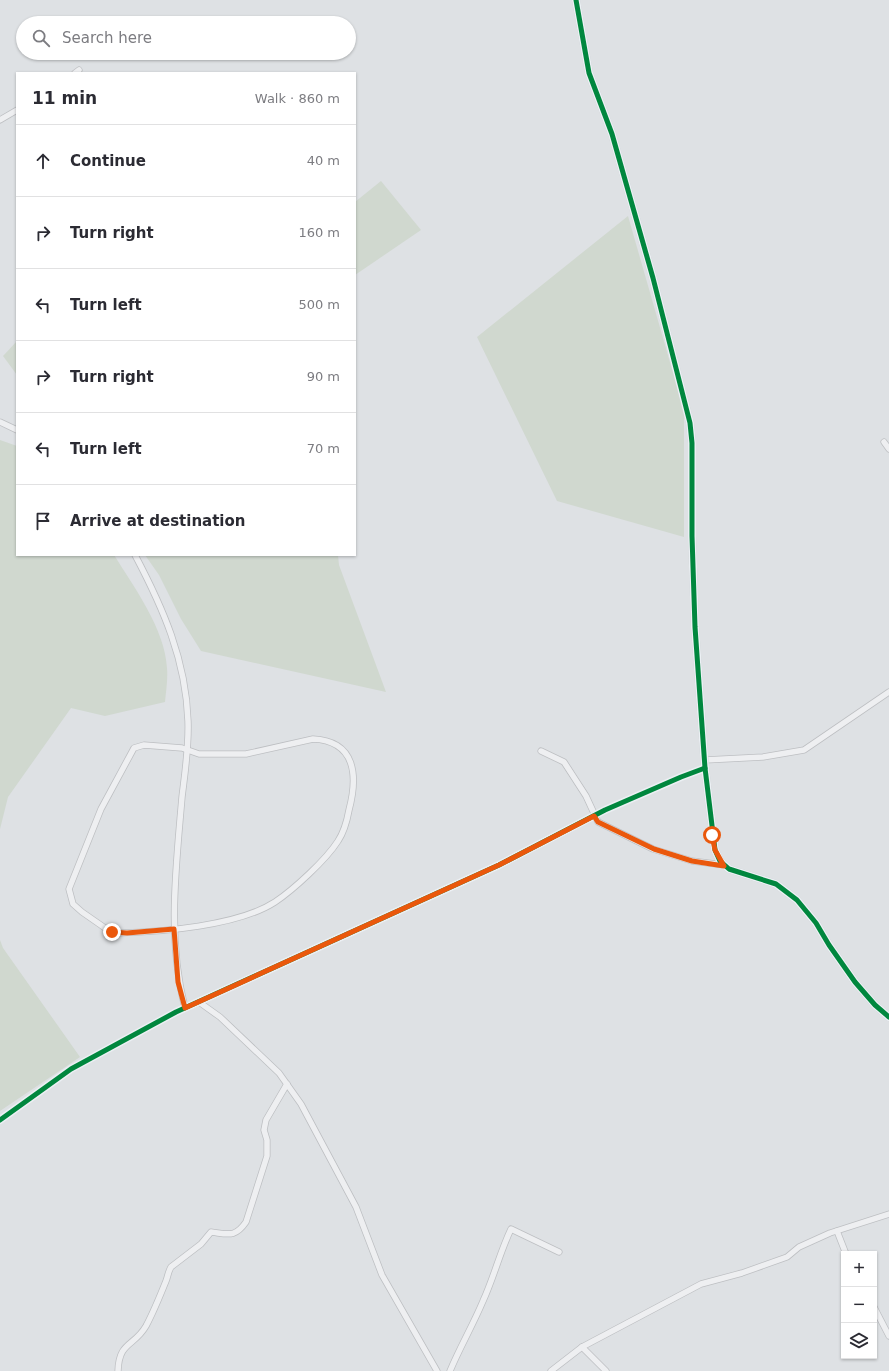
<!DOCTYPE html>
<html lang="en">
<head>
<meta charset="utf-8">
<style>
	body { margin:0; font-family:"DejaVu Sans",sans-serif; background:#f2f2f3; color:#2b2b33 }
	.controls { position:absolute; right:12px; bottom:12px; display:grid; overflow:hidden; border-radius:0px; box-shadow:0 1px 3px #0004 }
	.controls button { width:36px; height:36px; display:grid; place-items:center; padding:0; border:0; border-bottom:1px solid #e1e1e2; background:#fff; color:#2b2b33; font:20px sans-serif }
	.stop { position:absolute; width:12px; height:12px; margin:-9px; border:3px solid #ea580c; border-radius:50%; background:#fff }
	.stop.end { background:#ea580c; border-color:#fff; box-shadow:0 1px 4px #0008 }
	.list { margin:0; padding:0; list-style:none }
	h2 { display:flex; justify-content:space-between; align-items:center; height:52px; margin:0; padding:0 16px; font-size:17px }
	h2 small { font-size:13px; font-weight:400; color:#7c7c81 }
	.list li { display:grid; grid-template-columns:26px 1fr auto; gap:12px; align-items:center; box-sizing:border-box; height:72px; padding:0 16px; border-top:1px solid #e1e1e2 }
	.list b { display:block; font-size:15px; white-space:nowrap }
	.list em { font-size:13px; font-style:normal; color:#7c7c81 }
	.icon { flex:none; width:22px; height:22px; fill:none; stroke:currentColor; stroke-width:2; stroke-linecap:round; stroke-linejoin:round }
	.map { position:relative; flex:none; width:889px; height:1371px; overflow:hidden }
	.search { position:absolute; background:#fff; box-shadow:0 1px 3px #0004; left:16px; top:16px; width:340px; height:44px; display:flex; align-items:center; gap:10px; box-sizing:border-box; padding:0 14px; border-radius:22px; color:#7c7c81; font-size:15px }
	.panel { position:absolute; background:#fff; box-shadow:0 1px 3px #0004; left:16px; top:72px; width:340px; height:484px; border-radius:0px }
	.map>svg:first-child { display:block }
</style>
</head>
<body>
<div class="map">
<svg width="889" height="1371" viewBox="0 0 889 1371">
	<rect width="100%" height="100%" fill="#dee1e4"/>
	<!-- green -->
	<g fill="#d0d8cf">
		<polygon points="381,181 421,230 355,275 355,202"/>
		<polygon points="628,216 684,411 684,537 557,501 477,337"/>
		<polygon points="17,341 17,375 3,356"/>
		<path d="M0 440 17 446V555H114C134 587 165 629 167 668 168 679 166 691 165 702L105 716 71 708 8 797 0 829Z"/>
		<polygon points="145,555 338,555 339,565 386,692 201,651 181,619 159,575"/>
		<polygon points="0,940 3,948 80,1057 0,1111"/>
	</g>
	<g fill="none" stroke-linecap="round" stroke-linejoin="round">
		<!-- street casing -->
		<g stroke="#bdbfc2" stroke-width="7">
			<g id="street">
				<polyline points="75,73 79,70"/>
				<polyline points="0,120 17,110"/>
				<polyline points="0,422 17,430"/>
				<polyline points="884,442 889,449"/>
				<path d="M135 555C163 608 186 660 188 721 189 747 185 772 182 797 176 868 167 938 185 1008"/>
				<path d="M313 739C356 741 358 776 349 810 347 821 344 832 338 841 326 860 293 890 275 902 238 926 161 932 118 933L105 928 82 912 73 904 69 889 101 809 134 748 144 745 182 748 199 754H246Z"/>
				<polyline points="541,751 564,762 586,796 598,822 653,849 692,861 724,865"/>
				<polyline points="705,760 763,757 804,750 889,692"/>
				<polyline points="199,1002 220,1017 279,1073 301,1104 356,1207 382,1275 437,1371"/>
				<polyline points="0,1120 71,1069 176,1012 499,865 605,810 681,777 705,768"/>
				<polyline points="837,1231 846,1254"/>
				<polyline points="874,1307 889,1336"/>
				<polyline points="582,1347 606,1371"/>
				<path d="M118 1371C119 1341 134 1347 146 1326 153 1313 160 1296 166 1281 168 1276 168 1272 171 1267L201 1244 211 1232C228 1234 235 1238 246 1222L267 1156V1140L264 1130 266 1120 287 1084"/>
				<path d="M450 1371C460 1347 473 1325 483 1301 494 1277 500 1252 511 1229L559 1252"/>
				<polyline points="551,1371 582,1347 701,1284 742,1273 787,1257 799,1247 830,1233 889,1214"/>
			</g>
		</g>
		<!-- street -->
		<use href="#street" stroke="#eeeff1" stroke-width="5.5"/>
		<!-- secondary -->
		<polyline stroke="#bcc0c4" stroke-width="8" points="576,0 589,73 612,134 653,278 690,423 692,443 692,536 695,627 705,768 715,850 720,861 729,869 776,884 797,900 816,923 829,945 855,982 875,1005 889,1017"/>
		<!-- cycleway casing -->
		<g stroke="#ecf0f4" stroke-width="8">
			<g id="cycleway">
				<polyline points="576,0 589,73 612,134 653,278 690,423 692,443 692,536 695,627 705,768 715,850 720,861 729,869 776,884 797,900 816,923 829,945 855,982 875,1005 889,1017"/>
				<polyline points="0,1120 71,1069 176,1012 499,865 605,810 681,777 705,768"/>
			</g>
		</g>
		<!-- cycleway -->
		<use href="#cycleway" stroke="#00873e" stroke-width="5"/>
	</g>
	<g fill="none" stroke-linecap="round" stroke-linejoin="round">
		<!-- route -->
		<polyline stroke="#ea580c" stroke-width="5" points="112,932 127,933 174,929 178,982 185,1008 499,865 594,816 598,822 654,849 692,861 724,866 715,850 712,835"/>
	</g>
</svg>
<div class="controls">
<button>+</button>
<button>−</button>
<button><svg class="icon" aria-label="layers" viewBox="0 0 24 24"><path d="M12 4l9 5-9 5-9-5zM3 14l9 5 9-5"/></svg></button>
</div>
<div class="stop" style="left:712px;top:835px"></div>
<div class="stop end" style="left:112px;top:932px"></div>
<div class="search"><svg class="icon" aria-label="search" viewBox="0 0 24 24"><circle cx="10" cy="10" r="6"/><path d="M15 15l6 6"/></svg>Search here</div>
<section class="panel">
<h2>11 min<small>Walk · 860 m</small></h2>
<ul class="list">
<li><svg class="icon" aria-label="ahead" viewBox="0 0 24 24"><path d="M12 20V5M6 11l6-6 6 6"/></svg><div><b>Continue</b></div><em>40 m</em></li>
<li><svg class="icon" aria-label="right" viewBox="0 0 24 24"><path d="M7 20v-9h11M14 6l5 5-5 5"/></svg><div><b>Turn right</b></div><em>160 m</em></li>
<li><svg class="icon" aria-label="left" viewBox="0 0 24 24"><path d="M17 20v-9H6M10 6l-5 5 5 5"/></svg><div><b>Turn left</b></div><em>500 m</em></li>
<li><svg class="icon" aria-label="right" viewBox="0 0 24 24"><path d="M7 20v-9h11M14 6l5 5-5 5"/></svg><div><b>Turn right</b></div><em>90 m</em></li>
<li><svg class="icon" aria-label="left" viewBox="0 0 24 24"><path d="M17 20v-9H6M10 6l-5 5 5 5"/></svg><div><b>Turn left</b></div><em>70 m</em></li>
<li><svg class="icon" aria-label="arrive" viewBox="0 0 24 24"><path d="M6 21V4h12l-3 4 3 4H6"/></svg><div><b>Arrive at destination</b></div></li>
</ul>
</section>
</div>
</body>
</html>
